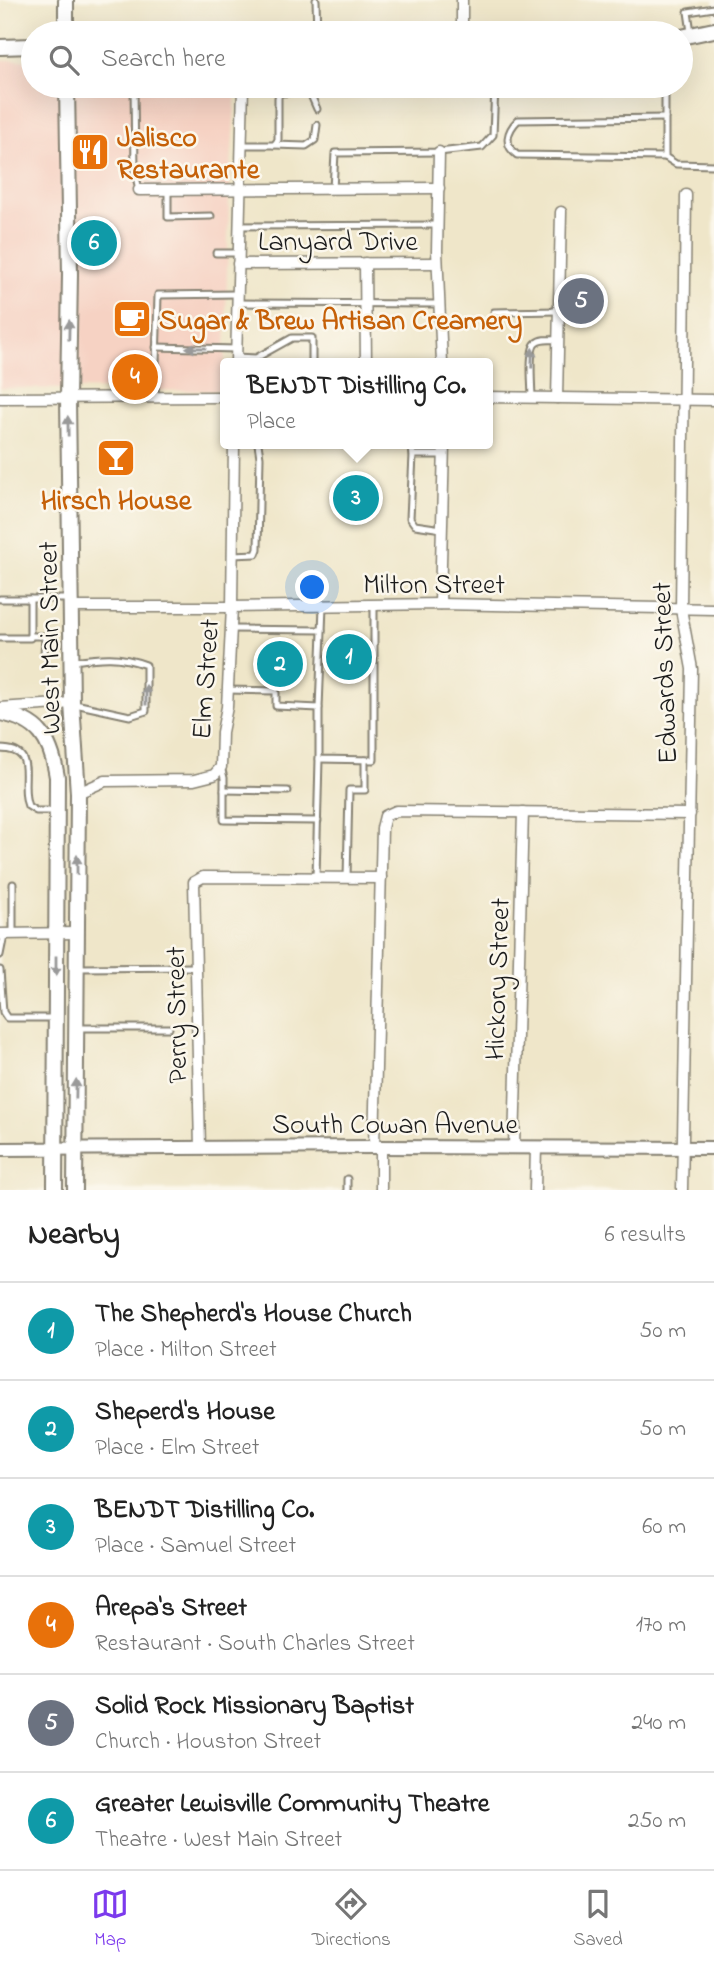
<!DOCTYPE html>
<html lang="en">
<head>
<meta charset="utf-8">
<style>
	body { margin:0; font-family:"Indie Flower",sans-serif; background:#f2f2f2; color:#222 }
	.you { position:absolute; left:313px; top:588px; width:24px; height:24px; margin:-18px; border:5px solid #fff; border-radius:50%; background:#1a73e8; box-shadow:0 0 0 10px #1a73e833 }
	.badge { display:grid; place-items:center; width:46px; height:46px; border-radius:50%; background:#7c3aed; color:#fff; font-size:23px; font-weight:700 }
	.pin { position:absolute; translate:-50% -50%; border:4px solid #fff; box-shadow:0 2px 7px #0006 }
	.popup { position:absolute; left:220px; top:358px; width:273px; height:91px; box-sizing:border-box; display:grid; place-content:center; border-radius:7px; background:#fff; filter:drop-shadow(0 2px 5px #0005); font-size:23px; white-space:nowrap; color:#767676 }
	.popup b { font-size:26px; color:#222 }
	.popup::after { content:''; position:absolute; left:50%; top:100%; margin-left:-14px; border:14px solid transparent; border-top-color:#fff }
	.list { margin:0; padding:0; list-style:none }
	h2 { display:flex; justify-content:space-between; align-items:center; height:91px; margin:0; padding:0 28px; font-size:30px }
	h2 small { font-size:23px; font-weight:400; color:#767676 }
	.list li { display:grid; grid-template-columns:46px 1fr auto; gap:21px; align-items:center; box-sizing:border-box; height:98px; padding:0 28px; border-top:2px solid #e0e0e0 }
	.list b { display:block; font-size:26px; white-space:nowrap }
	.list p { margin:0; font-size:23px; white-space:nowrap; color:#767676 }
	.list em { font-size:23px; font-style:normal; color:#767676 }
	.icon { flex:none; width:38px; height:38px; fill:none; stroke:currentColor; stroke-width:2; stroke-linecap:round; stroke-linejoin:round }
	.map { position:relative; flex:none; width:714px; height:1190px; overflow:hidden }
	.search { position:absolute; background:#fff; box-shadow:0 7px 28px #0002; left:21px; right:21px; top:21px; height:77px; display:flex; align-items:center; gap:18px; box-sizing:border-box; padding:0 24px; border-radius:38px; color:#767676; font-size:26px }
	.sheet { height:679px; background:#fff }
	nav { display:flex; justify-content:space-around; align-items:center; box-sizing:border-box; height:98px; border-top:2px solid #e0e0e0; background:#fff; font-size:19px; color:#767676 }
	nav a { display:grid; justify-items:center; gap:4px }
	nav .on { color:#7c3aed }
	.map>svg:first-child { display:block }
</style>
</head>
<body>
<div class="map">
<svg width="714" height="1190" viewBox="0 0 714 1190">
	<rect width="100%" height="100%" fill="#fbf7ec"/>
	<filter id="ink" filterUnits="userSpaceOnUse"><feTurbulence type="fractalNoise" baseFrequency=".0143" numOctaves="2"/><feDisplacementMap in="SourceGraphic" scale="14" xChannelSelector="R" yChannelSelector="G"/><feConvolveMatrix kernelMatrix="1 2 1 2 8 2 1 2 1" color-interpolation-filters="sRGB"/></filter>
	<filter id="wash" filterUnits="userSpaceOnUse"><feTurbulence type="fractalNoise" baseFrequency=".00686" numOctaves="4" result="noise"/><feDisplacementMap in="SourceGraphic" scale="28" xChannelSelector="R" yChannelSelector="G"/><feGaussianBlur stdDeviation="1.57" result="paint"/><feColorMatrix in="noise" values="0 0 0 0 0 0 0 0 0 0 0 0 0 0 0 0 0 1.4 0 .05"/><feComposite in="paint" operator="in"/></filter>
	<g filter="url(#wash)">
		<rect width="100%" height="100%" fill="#efe6c9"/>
		<!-- built -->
		<polygon fill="#f6d2c3" points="0,60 33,60 33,86 236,86 229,199 224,391 0,388"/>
	</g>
	<g filter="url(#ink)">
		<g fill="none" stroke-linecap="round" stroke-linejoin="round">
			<!-- service casing -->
			<g stroke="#868172" stroke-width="9">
				<g id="service">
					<polyline points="316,0 317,33"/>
					<polyline points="691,32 688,12 714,8"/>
					<polyline points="134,86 135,172 139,190"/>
					<polyline points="307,86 317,109"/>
					<polyline points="665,86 665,157 676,164 714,165"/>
					<path d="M665 118 518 120C507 131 503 145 517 155L665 157"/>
					<polyline points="241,145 274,145 278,140 278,98 279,93 304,92 307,86"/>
					<polyline points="274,145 306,146 315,140 317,125"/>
					<polyline points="333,189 335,153 439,152 482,147 493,135 495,86"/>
					<polyline points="168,190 168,217 211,216"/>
					<polyline points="239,226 437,225"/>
					<polyline points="216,253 238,253"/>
					<polyline points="237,303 439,304"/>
					<polyline points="494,312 558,311"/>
					<polyline points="156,347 236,349"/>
					<polyline points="236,357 256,358 292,338 312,338 312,363"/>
					<polyline points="155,397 158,295 237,294"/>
					<path d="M532 398C532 387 528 349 536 343 542 338 551 340 558 340"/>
					<polyline points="411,444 413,455 410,518 415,525 442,529"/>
					<polyline points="413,455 444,455"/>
					<polyline points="233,555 256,554 258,549 260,457 258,444"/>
					<polyline points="0,599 68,599"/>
					<polyline points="230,629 322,630"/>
					<polyline points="30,636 45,636 44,654"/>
					<polyline points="0,638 30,638 30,599"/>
					<path d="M74 661C102 657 118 655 146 665V711L130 716 75 704"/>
					<polyline points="228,690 276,691 276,706 319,708 323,606"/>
					<polyline points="319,708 319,759 374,760 374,605"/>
					<path d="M0 749C40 749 18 781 28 806L36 811H57"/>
					<polyline points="221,767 224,778 224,820 318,821"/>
					<polyline points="224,790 288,791"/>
					<polyline points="316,877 319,759"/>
					<polyline points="347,878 349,790 365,790 365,760"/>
					<polyline points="13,884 13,934"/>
					<polyline points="0,955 4,935"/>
					<polyline points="80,968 196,967"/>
					<polyline points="0,970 3,1012 7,1018 53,1018"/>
					<polyline points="76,1028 169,1028"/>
					<polyline points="347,1179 347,1190"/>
				</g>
			</g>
			<!-- minor casing -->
			<g stroke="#868172" stroke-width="13">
				<g id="minor">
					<polyline points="462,0 462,33"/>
					<polyline points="439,152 437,251 442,363"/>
					<polyline points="139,190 439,188"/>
					<polyline points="365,263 366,363"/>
					<polyline points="238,264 437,263"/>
					<polyline points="236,363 243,86"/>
					<polyline points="487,397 714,400"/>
					<polyline points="0,398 225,397"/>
					<polyline points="557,398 561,212"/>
					<polyline points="440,604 444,444"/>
					<polyline points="71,607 232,607 440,604 714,609"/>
					<polyline points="0,708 72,703"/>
					<polyline points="78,793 105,781 194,780 214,775 221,767 222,732 227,707 232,607 234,444"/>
					<polyline points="0,934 77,933"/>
					<polyline points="374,1147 382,828 385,816 396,811 690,814"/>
					<polyline points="381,1147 381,1190"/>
					<polyline points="514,1147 523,812"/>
					<polyline points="200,1148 194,882 203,877 381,878"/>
					<polyline points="535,1190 536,1147"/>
					<polyline points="682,1190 692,669 681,609 686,195"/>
				</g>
			</g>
			<!-- tertiary casing -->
			<g stroke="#868172" stroke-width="16">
				<polyline id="tertiary" points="0,1149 374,1147 714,1148"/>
			</g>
			<!-- secondary casing -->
			<g stroke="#868172" stroke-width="18">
				<g id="secondary">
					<polyline points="66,0 66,33"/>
					<polyline points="681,37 714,30"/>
					<polyline points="0,47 33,46"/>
					<polyline points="67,86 70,274 68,398 72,703 78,793 75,1190"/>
					<path d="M0 713C39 720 51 739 57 777L55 1190"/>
				</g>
			</g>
			<!-- service -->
			<use href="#service" stroke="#fff" stroke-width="5"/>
			<!-- minor -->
			<use href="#minor" stroke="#fff" stroke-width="10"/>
			<!-- tertiary -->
			<use href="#tertiary" stroke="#fff" stroke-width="12"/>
			<!-- secondary -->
			<use href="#secondary" stroke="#fff" stroke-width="14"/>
		</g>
		<!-- one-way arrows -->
		<defs><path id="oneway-solid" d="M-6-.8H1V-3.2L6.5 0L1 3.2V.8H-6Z" transform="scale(1.75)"/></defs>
		<g fill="#999">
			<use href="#oneway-solid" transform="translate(69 330) rotate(-89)"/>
			<use href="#oneway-solid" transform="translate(196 348) rotate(-179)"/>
			<use href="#oneway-solid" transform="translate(532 358) rotate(-88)"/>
			<use href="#oneway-solid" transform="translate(68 426) rotate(-91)"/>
			<use href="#oneway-solid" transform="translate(146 695) rotate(-90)"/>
			<use href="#oneway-solid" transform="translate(77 865) rotate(-90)"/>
			<use href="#oneway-solid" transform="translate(56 966) rotate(90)"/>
			<use href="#oneway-solid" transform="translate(76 1089) rotate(-89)"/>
		</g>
	</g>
	<!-- icons -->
	<defs>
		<g id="restaurant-square" transform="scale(2.0125)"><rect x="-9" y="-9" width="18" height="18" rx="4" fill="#e8710a" stroke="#fbf7ec"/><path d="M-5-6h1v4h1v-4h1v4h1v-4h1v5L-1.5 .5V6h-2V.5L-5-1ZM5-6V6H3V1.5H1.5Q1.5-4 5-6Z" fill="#fff"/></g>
		<g id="cafe-square" transform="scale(2.0125)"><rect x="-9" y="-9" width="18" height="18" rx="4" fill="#e8710a" stroke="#fbf7ec"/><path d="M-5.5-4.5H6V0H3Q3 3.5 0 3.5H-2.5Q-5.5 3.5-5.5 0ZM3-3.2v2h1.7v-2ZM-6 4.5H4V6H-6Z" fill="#fff"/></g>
		<g id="bar-square" transform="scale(2.0125)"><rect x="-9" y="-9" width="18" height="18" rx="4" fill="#e8710a" stroke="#fbf7ec"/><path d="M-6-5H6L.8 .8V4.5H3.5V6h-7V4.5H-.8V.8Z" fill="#fff"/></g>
	</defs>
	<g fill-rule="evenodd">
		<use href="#restaurant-square" x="90" y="152"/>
		<use href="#cafe-square" x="132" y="319"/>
		<use href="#bar-square" x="116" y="458"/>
	</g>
	<g text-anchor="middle" stroke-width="5" stroke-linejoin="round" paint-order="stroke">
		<!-- food labels -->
		<g font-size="28" font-weight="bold" fill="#c56008" stroke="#fbf7ec" text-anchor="start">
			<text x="117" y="146">Jalisco<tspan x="117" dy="32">Restaurante</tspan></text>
			<text x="159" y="329">Sugar &amp; Brew Artisan Creamery</text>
			<text x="116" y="509" text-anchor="middle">Hirsch House</text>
		</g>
		<!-- street labels -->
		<g font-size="28" fill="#1c1c1c" stroke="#fbf7ec">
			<text x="338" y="250">Lanyard Drive</text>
			<text x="434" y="593">Milton Street</text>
			<text transform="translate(48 638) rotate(-91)" y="10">West Main Street</text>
			<text transform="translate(663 673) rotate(-92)" y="10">Edwards Street</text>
			<text transform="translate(204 679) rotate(-86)" y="10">Elm Street</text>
			<text transform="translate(496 979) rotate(-88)" y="10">Hickory Street</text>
			<text transform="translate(175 1015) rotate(-91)" y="10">Perry Street</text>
			<text x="395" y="1133">South Cowan Avenue</text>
		</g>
	</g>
</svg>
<div class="you"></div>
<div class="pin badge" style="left:349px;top:657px;background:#0f9aa8">1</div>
<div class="pin badge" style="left:280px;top:664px;background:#0f9aa8">2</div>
<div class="pin badge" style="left:356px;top:498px;background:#0f9aa8">3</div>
<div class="popup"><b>BENDT Distilling Co.</b>Place</div>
<div class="pin badge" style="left:135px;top:377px;background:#e8710a">4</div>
<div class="pin badge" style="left:581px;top:301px;background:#6b7280">5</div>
<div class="pin badge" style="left:94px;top:243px;background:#0f9aa8">6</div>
<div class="search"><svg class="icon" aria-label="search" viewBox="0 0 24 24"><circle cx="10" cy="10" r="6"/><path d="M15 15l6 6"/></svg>Search here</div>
</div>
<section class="sheet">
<h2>Nearby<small>6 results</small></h2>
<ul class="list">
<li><span class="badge" style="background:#0f9aa8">1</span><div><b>The Shepherd's House Church</b><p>Place · Milton Street</p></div><em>50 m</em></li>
<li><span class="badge" style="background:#0f9aa8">2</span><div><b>Sheperd's House</b><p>Place · Elm Street</p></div><em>50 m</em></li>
<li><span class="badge" style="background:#0f9aa8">3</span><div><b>BENDT Distilling Co.</b><p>Place · Samuel Street</p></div><em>60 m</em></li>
<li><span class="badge" style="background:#e8710a">4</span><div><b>Arepa's Street</b><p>Restaurant · South Charles Street</p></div><em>170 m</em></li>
<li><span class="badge" style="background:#6b7280">5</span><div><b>Solid Rock Missionary Baptist</b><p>Church · Houston Street</p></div><em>240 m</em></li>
<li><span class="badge" style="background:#0f9aa8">6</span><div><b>Greater Lewisville Community Theatre</b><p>Theatre · West Main Street</p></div><em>250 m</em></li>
</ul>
</section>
<nav>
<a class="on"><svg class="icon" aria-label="map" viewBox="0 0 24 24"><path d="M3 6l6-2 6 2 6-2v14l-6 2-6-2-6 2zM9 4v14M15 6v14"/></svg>Map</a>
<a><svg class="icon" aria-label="directions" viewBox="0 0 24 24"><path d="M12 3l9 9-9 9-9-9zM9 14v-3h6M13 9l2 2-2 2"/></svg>Directions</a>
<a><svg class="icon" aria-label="saved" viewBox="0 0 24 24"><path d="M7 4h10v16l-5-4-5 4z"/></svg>Saved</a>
</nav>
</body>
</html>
